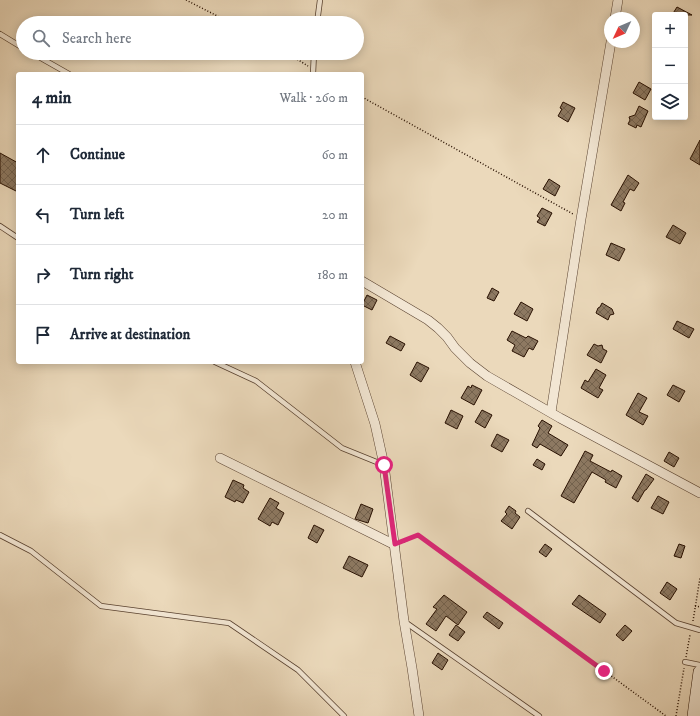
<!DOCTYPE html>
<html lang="en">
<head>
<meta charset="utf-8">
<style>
	body { margin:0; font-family:"IM FELL DW Pica",serif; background:#f2f2f3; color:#1f2937 }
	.controls { position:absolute; right:12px; top:12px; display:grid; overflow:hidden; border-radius:4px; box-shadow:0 2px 10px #0003 }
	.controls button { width:36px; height:36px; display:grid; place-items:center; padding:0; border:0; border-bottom:1px solid #e0e1e3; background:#fff; color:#1f2937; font:20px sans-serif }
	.compass { position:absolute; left:604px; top:12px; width:36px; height:36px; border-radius:50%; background:#fff; box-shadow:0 2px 10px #0003; rotate:226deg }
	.stop { position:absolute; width:12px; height:12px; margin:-9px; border:3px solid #db2777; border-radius:50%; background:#fff }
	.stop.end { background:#db2777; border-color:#fff; box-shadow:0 1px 4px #0008 }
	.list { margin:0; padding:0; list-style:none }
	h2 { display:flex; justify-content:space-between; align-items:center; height:52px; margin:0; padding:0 16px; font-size:17px }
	h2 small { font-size:13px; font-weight:400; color:#747a83 }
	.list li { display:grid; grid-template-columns:26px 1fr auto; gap:12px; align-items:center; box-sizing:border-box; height:60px; padding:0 16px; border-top:1px solid #e0e1e3 }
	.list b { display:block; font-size:15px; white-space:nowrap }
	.list em { font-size:13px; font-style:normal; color:#747a83 }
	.icon { flex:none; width:22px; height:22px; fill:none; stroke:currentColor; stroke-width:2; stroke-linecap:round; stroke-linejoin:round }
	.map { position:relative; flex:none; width:700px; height:716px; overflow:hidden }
	.search { position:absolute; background:#fff; box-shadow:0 2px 10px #0003; left:16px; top:16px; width:348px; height:44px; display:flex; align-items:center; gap:10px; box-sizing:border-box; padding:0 14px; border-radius:22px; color:#747a83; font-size:15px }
	.panel { position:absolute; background:#fff; box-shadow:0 2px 10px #0003; left:16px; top:72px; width:348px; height:292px; border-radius:4px }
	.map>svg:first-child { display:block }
</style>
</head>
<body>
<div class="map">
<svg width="700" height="716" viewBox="0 0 700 716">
	<defs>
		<pattern id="building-cross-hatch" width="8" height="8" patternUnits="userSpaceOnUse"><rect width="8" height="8" fill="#8d7962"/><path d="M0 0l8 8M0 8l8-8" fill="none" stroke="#73624e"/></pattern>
	</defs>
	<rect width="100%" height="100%" fill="#ebd9bb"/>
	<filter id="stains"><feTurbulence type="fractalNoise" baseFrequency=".005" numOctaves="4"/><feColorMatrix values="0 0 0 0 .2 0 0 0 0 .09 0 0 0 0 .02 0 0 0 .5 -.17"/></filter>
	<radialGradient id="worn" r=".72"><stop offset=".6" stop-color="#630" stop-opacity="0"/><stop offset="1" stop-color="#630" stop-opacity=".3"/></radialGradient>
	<!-- building -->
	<g fill="url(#building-cross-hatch)" stroke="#281001">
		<polygon points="677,7 692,15 672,15"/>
		<polygon points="639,82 651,89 645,100 633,93"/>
		<polygon points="563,102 575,108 568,122 558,116 562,109 560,108"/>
		<polygon points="639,106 648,111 641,127 637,125 636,128 628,124 630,120 629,117 635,115"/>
		<polygon points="700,140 700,165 690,159"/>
		<polygon points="0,153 18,163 18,192 0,183"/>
		<polygon points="628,175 639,183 634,191 630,189 623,202 625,203 621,211 611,205"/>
		<polygon points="549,179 560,186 555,196 543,189"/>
		<polygon points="542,208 552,213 545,226 537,222 540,218 537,216"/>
		<polygon points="673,225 686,233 680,244 666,237"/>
		<polygon points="611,243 625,249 619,261 606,255"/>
		<polygon points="492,288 499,292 494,301 487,298"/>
		<polygon points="367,295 377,300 372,310 362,305"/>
		<polygon points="521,302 533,309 527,321 514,314"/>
		<polygon points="602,303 612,309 614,314 610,315 608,320 596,313 598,308 600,307"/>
		<polygon points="677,321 694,329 689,338 673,329"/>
		<polygon points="512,331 526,338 528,336 538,341 533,350 529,348 524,357 512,351 515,345 507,340"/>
		<polygon points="390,336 405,344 401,351 386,343"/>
		<polygon points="594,344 598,346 602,345 603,349 607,351 601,363 587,355"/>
		<polygon points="417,362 429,368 421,382 410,375"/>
		<polygon points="596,369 606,375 599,388 603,390 598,398 581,388 585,380 588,382"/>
		<polygon points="472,385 482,390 474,405 461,398 468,386 471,388"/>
		<polygon points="673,385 685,391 679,402 667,395"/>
		<polygon points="638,393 647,398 639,412 648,416 643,425 626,415"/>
		<polygon points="451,410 463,416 457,429 445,423"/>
		<polygon points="482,410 492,415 485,428 475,422"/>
		<polygon points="542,420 552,426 548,433 568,445 561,456 540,444 537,448 532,445 540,428 538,426"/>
		<polygon points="497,434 509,440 502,452 491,446"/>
		<polygon points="585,451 593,455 590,461 611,472 612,470 622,476 616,488 605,482 606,480 592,472 574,503 561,496"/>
		<polygon points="669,452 679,458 674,467 664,461"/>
		<polygon points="537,459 545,464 542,470 533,465"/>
		<polygon points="646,474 654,479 646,490 645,490 638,502 632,498"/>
		<polygon points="233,480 244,485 243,488 249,492 243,503 236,500 235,502 225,497"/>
		<polygon points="658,496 669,502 663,514 651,508"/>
		<polygon points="270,498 279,503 276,508 284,513 278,525 272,522 270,526 258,519"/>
		<polygon points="361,504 373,509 368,523 355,519"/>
		<polygon points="509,506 516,511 515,513 520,517 512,529 501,521 507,514 505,512"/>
		<polygon points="314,525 324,530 317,543 308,538"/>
		<polygon points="545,544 552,549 546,557 539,552"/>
		<polygon points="679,544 685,546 681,558 674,556"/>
		<polygon points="349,556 368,565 362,577 343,568"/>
		<polygon points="667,582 677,589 670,600 660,593"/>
		<polygon points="444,595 467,612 458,625 446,616 436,631 426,624 437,609 433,607"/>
		<polygon points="579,595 606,614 600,623 572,604"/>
		<polygon points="487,612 503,623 499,629 483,617"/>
		<polygon points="456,625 465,632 458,641 449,635"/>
		<polygon points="625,625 632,631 623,641 616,635"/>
		<polygon points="438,653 448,660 442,670 432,663"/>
	</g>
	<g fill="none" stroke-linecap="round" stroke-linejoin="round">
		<!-- service casing -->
		<g stroke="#594230" stroke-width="6">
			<g id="service">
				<polyline points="317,23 320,0"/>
				<polyline points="0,34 23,48"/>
				<polyline points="32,53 69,74"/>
				<polyline points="313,74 314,53"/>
				<polyline points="0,226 18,238"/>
				<polyline points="215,362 256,381 342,448 384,465"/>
				<polyline points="528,511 676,623 700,630"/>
				<polyline points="0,535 31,551 101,606 229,623 298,670 344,716"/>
				<polyline points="405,622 539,716"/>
				<polyline points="685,662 700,665"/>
			</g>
		</g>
		<!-- minor casing -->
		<g stroke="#594230" stroke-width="10">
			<g id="minor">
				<polyline points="615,18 618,0"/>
				<polyline points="362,281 428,320 438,328 447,337 455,348 470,363 487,376 560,418 700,493"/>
				<polyline points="355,362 375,424 384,465 404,621 412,668 419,716"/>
				<polyline points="551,412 581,219 611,42"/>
				<polyline points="220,458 395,545"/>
			</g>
		</g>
		<!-- secondary casing -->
		<g stroke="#281001" stroke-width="14">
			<polyline id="secondary" points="694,716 700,672"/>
		</g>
		<!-- path -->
		<g stroke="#281001" stroke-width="1.5" stroke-dasharray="1 2" stroke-linecap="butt">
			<polyline points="186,0 231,23"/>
			<polyline points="287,53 308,66"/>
			<polyline points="362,97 573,214"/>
			<polyline points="404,542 418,535 666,716"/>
			<polyline points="695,606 700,607"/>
			<polyline points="693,621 700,578"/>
			<polyline points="686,657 690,635"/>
			<polyline points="676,716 684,668"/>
		</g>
		<!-- service -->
		<use href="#service" stroke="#f2e6d3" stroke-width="4.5"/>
		<!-- minor -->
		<use href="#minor" stroke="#f2e6d3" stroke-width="9"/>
		<!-- secondary -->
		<use href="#secondary" stroke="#f2e6d3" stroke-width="13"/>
	</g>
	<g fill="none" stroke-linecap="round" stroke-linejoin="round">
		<!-- route -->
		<polyline stroke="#db2777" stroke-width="5" points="384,465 395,544 418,535 604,671"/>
	</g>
	<rect width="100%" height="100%" filter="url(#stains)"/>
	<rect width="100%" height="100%" fill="url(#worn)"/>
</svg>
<div class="controls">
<button>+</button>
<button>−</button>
<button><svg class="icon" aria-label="layers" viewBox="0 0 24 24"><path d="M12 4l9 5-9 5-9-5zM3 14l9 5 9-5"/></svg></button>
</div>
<svg class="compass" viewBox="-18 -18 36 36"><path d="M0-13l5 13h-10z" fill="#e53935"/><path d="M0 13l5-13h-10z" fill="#747a83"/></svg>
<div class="stop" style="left:384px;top:465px"></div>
<div class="stop end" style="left:604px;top:671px"></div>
<div class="search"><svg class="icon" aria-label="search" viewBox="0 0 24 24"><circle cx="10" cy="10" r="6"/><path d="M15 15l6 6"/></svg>Search here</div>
<section class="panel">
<h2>4 min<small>Walk · 260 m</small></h2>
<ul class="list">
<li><svg class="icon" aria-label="ahead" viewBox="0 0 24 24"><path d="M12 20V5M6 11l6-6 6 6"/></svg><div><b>Continue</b></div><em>60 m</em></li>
<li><svg class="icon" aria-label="left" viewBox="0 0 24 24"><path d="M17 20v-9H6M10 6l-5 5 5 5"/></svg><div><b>Turn left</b></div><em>20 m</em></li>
<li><svg class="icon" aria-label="right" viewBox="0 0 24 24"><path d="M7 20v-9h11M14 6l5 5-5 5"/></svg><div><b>Turn right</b></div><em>180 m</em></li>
<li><svg class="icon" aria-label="arrive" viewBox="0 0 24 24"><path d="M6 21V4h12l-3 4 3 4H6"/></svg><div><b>Arrive at destination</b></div></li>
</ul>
</section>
</div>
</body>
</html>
